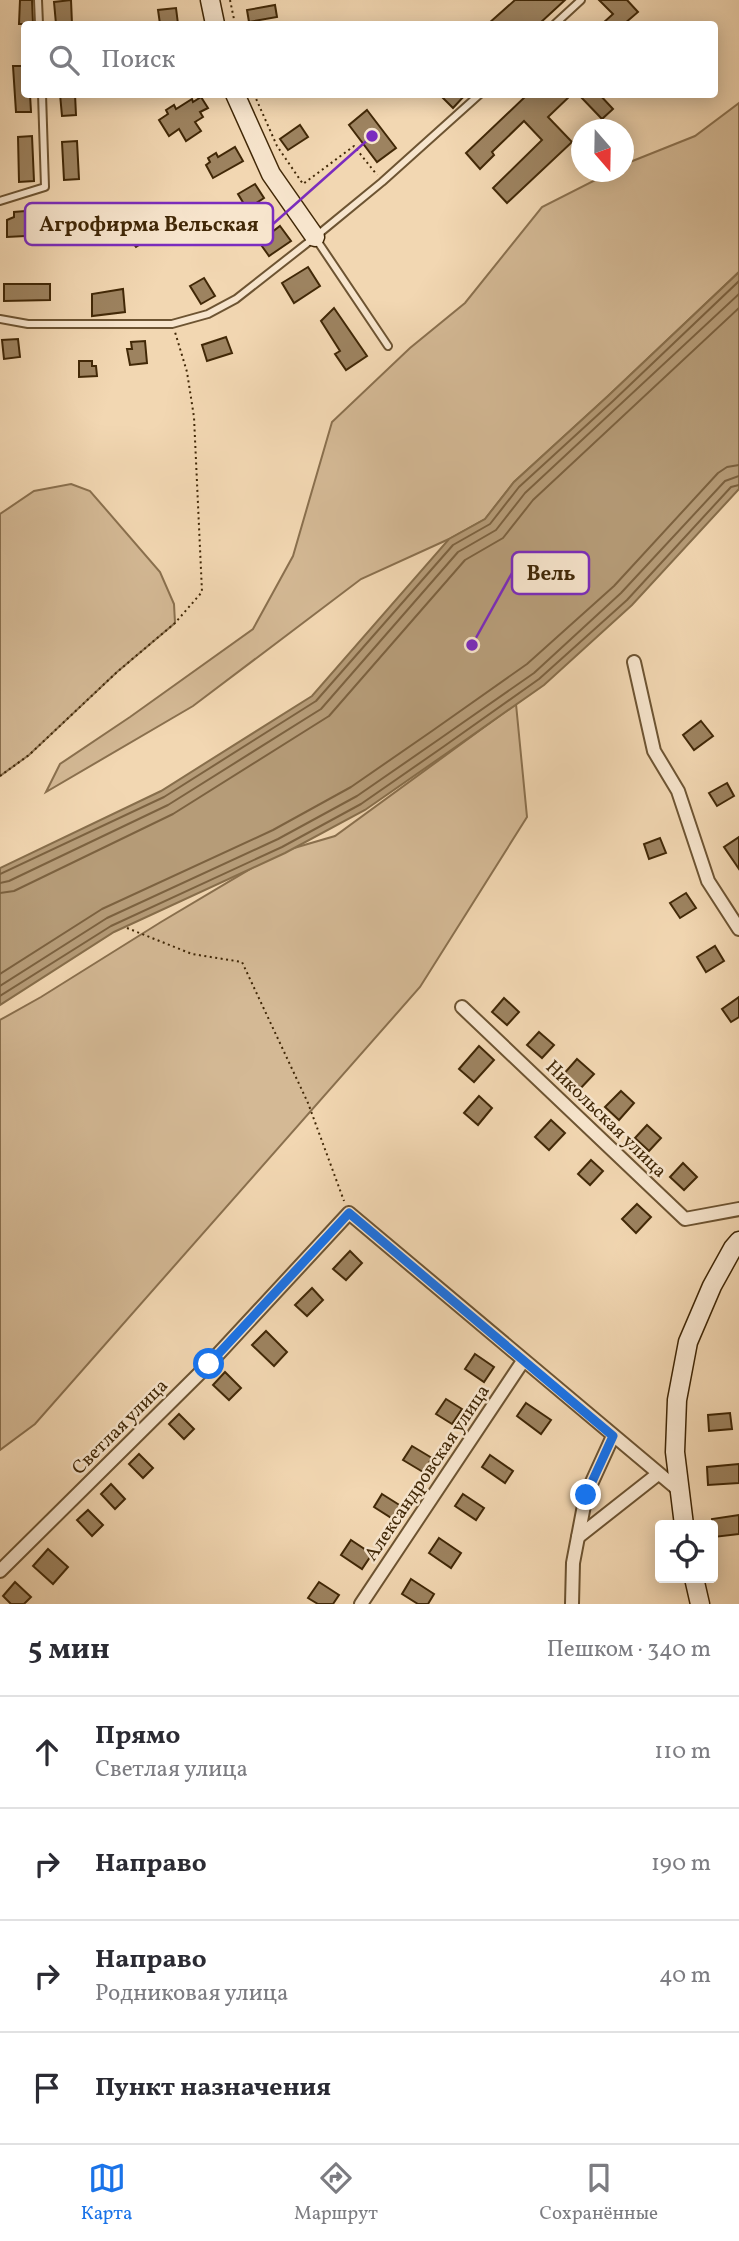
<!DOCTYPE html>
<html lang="ru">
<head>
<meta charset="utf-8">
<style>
	body { margin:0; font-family:Vollkorn,serif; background:#f7f7f7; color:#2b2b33 }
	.controls { position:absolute; right:21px; bottom:21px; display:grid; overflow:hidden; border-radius:7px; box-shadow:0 4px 18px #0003 }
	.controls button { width:63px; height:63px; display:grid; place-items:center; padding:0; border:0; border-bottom:2px solid #e1e1e2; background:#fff; color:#2b2b33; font:35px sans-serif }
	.compass { position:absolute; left:571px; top:119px; width:63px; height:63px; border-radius:50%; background:#fff; box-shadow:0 4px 18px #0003; rotate:160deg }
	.stop { position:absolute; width:21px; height:21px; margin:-16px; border:5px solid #1a73e8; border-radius:50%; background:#fff }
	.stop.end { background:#1a73e8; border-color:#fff; box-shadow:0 2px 7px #0008 }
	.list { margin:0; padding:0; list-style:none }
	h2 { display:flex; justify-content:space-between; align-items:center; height:91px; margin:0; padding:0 28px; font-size:30px }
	h2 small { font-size:23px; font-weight:400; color:#7c7c81 }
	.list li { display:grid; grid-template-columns:46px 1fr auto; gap:21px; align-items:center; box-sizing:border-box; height:112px; padding:0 28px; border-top:2px solid #e1e1e2 }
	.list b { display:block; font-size:26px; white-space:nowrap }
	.list p { margin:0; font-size:23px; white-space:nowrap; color:#7c7c81 }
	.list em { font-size:23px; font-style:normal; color:#7c7c81 }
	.icon { flex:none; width:38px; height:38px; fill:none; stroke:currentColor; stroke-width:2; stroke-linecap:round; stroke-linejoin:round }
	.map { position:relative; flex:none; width:739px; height:1604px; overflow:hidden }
	.search { position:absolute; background:#fff; box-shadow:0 4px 18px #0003; left:21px; right:21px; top:21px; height:77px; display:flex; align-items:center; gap:18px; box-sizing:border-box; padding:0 24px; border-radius:7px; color:#7c7c81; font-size:26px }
	.sheet { height:539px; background:#fff }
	nav { display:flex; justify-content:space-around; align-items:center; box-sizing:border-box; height:98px; border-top:2px solid #e1e1e2; background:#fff; font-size:19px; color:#7c7c81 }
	nav a { display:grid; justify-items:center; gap:4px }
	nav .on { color:#1a73e8 }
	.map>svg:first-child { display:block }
</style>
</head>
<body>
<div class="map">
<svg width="739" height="1604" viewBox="0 0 739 1604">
	<rect width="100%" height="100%" fill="#f2d7b2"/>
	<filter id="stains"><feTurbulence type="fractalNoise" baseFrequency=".00286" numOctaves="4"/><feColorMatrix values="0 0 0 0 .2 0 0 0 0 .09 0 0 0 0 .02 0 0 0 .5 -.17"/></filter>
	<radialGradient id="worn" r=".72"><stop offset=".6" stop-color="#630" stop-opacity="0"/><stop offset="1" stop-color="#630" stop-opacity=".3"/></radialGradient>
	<!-- green -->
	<g fill="#d4b995" stroke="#8a704e" stroke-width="2">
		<polygon points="739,103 739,272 608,396 514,482 485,519 449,539 361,579 193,706 46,792 60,764 130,717 253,629 293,556 332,422 410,348 465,303 542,207 611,172 624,172 624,165 630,162 695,136"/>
		<polygon points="71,484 90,491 160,572 174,604 175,623 117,672 29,755 0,776 0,514 34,491"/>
		<polygon points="516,704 527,817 420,987 35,1424 0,1450 0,1020 41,997 161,922 277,853 335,836"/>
	</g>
	<!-- water -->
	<polygon fill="#b69c78" stroke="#876e4b" stroke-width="2" points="739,272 739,489 632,605 544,685 447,753 365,810 285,853 114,932 0,1005 0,868 161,791 312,696 449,539 485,519 514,482 608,396"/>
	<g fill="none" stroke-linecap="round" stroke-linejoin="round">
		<!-- shore -->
		<g stroke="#7c6240" stroke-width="2">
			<polyline points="0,874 164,797 316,701 453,545 490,524 519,487 613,401 739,281"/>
			<polyline points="0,883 9,881 168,805 321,709 458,552 496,530 525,493 739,294"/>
			<polyline points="0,893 14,891 173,814 329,716 465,560 503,538 533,500 739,308"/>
			<polyline points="0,974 102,909 273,830 351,787 432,731 527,664 614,586 718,473 727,467 739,465"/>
			<polyline points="0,986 107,918 278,839 357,796 438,740 534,673 621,593 725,481 739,476"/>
			<polyline points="0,996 111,926 282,847 361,804 443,747 539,679 627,600 731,487 739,485"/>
		</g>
	</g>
	<!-- building -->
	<g fill="#9d8360" stroke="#412807" stroke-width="2">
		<polygon points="20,0 32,0 33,24 19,24"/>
		<polygon points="71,0 72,24 56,24 54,2"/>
		<polygon points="515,0 565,0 539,24 488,24"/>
		<polygon points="599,0 627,0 638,12 624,24 602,24 613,14"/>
		<polygon points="275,5 277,17 249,22 247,10"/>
		<polygon points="176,8 178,24 160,24 158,10"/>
		<polygon points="13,66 24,66 24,94 30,94 31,112 16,112"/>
		<polygon points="60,94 75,94 76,115 62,116"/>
		<polygon points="439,94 466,94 453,108"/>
		<polygon points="528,94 572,94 548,117 572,142 507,203 493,188 542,140 524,121 492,152 494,155 480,169 466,153"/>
		<polygon points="578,94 599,94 613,109 602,119"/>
		<polygon points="201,97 208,108 200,112 203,117 195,122 201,131 186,141 179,129 169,136 159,120 168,114 166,110 174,105 176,109 192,99 193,102"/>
		<polygon points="367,110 396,148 377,162 349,125"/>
		<polygon points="300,125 308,137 288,150 280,139"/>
		<polygon points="32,136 34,181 19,182 18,137"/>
		<polygon points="77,141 79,179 64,180 62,142"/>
		<polygon points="235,147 243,161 213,178 206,165 210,162 208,158 216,153 218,157"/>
		<polygon points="255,184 264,198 247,209 238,194"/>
		<polygon points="25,211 27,224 43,222 44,235 7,237 7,220 14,217 14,212"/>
		<polygon points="146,218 157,233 136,247 127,235"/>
		<polygon points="280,226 291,241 269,256 259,242"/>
		<polygon points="308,267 320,286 294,303 282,283"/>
		<polygon points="204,278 215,296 201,304 190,286"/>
		<polygon points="4,284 50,284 50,300 4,301"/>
		<polygon points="123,289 125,312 92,316 92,294"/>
		<polygon points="334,308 367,356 346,370 335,354 340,351 321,321"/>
		<polygon points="226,337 232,353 207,361 202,345"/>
		<polygon points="18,339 20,357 4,359 2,340"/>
		<polygon points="145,341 147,363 130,365 127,349 132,349 131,342"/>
		<polygon points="79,361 92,361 92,366 96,366 97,376 79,377"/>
		<polygon points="701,721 713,736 694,750 683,735"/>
		<polygon points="727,783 734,796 717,806 709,793"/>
		<polygon points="739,837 739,869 724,847"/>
		<polygon points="660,838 666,853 649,859 644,844"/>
		<polygon points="686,893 696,908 680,918 670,903"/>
		<polygon points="715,946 724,961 706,972 697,957"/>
		<polygon points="739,997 739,1017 731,1022 722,1009"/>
		<polygon points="504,998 519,1012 507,1025 492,1012"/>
		<polygon points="539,1032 554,1045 542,1058 527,1045"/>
		<polygon points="479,1046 494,1060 474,1082 459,1069"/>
		<polygon points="577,1059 594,1074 578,1091 562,1076"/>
		<polygon points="621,1091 634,1103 619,1120 605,1107"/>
		<polygon points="479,1096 492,1108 478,1125 464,1113"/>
		<polygon points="551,1120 565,1133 549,1150 535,1137"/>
		<polygon points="647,1125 661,1138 649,1151 635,1138"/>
		<polygon points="591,1160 603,1171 590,1185 578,1174"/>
		<polygon points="683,1163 697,1177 684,1190 670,1177"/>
		<polygon points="637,1204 651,1217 636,1233 622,1219"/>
		<polygon points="350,1251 362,1263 346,1280 333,1269"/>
		<polygon points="312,1288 323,1300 307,1316 295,1305"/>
		<polygon points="266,1331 287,1352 274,1366 252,1345"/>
		<polygon points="475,1354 494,1367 484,1382 465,1369"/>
		<polygon points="225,1372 241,1388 229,1400 213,1385"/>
		<polygon points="446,1399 462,1409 452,1424 436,1414"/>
		<polygon points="526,1403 551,1420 541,1434 517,1416"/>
		<polygon points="730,1413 732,1429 709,1431 708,1415"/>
		<polygon points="179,1414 194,1429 184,1439 169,1424"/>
		<polygon points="412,1446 432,1458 423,1472 403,1460"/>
		<polygon points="139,1454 153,1468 143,1478 129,1464"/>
		<polygon points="490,1455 513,1471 505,1483 482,1467"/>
		<polygon points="739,1464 739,1483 708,1485 707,1467"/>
		<polygon points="111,1484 125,1499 115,1509 101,1494"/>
		<polygon points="382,1494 401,1506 393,1519 374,1507"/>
		<polygon points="463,1494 484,1508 476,1520 455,1506"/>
		<polygon points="88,1510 103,1525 92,1536 77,1520"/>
		<polygon points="739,1515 739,1534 714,1537 712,1519"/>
		<polygon points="439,1538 461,1553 451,1568 429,1553"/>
		<polygon points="351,1540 372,1554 362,1569 341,1555"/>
		<polygon points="48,1549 68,1567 53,1584 33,1566"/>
		<polygon points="411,1579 434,1594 428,1604 418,1604 402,1594"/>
		<polygon points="15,1582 31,1597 24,1604 11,1604 3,1596"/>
		<polygon points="319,1582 339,1595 333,1604 318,1604 308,1598"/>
	</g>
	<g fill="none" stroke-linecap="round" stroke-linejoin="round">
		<!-- lane casing -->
		<g stroke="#6d5432" stroke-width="10">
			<g id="lane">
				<polyline points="38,0 39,24"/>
				<polyline points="555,24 581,0"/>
				<polyline points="0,201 45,187 42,94"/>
				<polyline points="316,239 388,346"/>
				<polyline points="0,319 28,324 172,324 208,314 236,299 315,237 382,182 480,94"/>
			</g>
		</g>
		<!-- street casing -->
		<g stroke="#6d5432" stroke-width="16">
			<g id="street">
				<polyline points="634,662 654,751 678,791 708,881 739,929"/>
				<polyline points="462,1007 685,1219 739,1209"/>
				<polyline points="578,1537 658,1474"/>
				<polyline points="0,1571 209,1364 349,1213 681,1492"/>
				<polyline points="361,1604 523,1361"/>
				<polyline points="572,1604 573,1563 586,1495 613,1436"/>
			</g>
		</g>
		<!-- secondary casing -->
		<g stroke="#412807" stroke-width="21">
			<g id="secondary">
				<polyline points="210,0 215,24"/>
				<polyline points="235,94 271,174 315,237"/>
				<polyline points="684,1525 675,1452 677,1400 688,1342 712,1286 733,1248 739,1241"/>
				<polyline points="694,1578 700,1604"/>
			</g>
		</g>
		<!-- path -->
		<g stroke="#412807" stroke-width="2" stroke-dasharray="2 3.5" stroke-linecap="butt">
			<polyline points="230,0 235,24"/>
			<polyline points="254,94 277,146 303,184 354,146 377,175"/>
			<polyline points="0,776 29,755 117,672 175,623 202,592 194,417 187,372 175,332"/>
			<polyline points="127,928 192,954 242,962 308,1103 344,1201"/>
		</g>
		<!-- lane -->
		<use href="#lane" stroke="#f7e5cd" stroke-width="6"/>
		<!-- street -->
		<use href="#street" stroke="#f7e5cd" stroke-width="12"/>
		<!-- secondary -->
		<use href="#secondary" stroke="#f7e5cd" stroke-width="18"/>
	</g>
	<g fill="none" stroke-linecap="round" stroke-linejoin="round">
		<!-- route -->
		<polyline stroke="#1a73e8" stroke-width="9" points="209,1364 349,1213 613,1436 586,1495"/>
	</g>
	<g text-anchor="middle" stroke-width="5" stroke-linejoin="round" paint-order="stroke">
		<!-- street labels -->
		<g font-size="19" fill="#412807" stroke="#f7e5cd">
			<text transform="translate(607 1118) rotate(44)" y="7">Никольская улица</text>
			<text transform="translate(119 1426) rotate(-45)" y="7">Светлая улица</text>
			<text transform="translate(426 1472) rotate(-56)" y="7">Александровская улица</text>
		</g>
	</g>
	<!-- callouts -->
	<path fill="none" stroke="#7b2cbf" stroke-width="2.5" d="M372 136L273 224M472 645L512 573"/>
	<g fill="#7b2cbf" stroke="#f7e5cd" stroke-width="2.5">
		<circle cx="372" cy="136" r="7"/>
		<circle cx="472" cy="645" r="7"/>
	</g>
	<g fill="#f7e5cd" stroke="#7b2cbf" stroke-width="2.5">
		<rect x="25" y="203" width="248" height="42" rx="7"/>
		<rect x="512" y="552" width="77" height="42" rx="7"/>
	</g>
	<g font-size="21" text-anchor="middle" font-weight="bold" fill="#412807">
		<text x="149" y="231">Агрофирма Вельская</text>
		<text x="551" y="580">Вель</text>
	</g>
	<rect width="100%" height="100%" filter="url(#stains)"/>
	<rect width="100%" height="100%" fill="url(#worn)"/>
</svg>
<div class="controls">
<button><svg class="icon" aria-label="locate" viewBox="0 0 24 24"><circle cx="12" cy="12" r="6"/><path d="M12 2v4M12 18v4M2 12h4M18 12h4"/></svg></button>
</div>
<svg class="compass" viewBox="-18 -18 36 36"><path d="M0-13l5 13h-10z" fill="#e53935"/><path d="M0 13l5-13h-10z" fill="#7c7c81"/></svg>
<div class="stop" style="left:209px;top:1364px"></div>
<div class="stop end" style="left:586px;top:1495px"></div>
<div class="search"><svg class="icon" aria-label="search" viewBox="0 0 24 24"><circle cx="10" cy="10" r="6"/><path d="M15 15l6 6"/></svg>Поиск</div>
</div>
<section class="sheet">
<h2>5 мин<small>Пешком · 340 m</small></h2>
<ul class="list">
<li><svg class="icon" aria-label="ahead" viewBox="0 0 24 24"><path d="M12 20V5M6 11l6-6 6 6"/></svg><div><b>Прямо</b><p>Светлая улица</p></div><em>110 m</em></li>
<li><svg class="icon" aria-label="right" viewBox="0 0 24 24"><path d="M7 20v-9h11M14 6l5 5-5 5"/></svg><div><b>Направо</b></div><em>190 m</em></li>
<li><svg class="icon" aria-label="right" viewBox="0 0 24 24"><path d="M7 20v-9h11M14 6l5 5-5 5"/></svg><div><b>Направо</b><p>Родниковая улица</p></div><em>40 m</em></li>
<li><svg class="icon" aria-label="arrive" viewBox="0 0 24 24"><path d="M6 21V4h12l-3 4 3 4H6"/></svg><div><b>Пункт назначения</b></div></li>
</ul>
</section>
<nav>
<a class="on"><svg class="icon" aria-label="map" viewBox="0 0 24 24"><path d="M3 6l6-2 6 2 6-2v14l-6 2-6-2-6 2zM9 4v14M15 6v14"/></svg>Карта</a>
<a><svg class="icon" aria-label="directions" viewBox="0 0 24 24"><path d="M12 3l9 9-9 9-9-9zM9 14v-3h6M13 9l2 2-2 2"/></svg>Маршрут</a>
<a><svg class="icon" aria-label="saved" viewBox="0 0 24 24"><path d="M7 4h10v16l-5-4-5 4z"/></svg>Сохранённые</a>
</nav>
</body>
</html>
